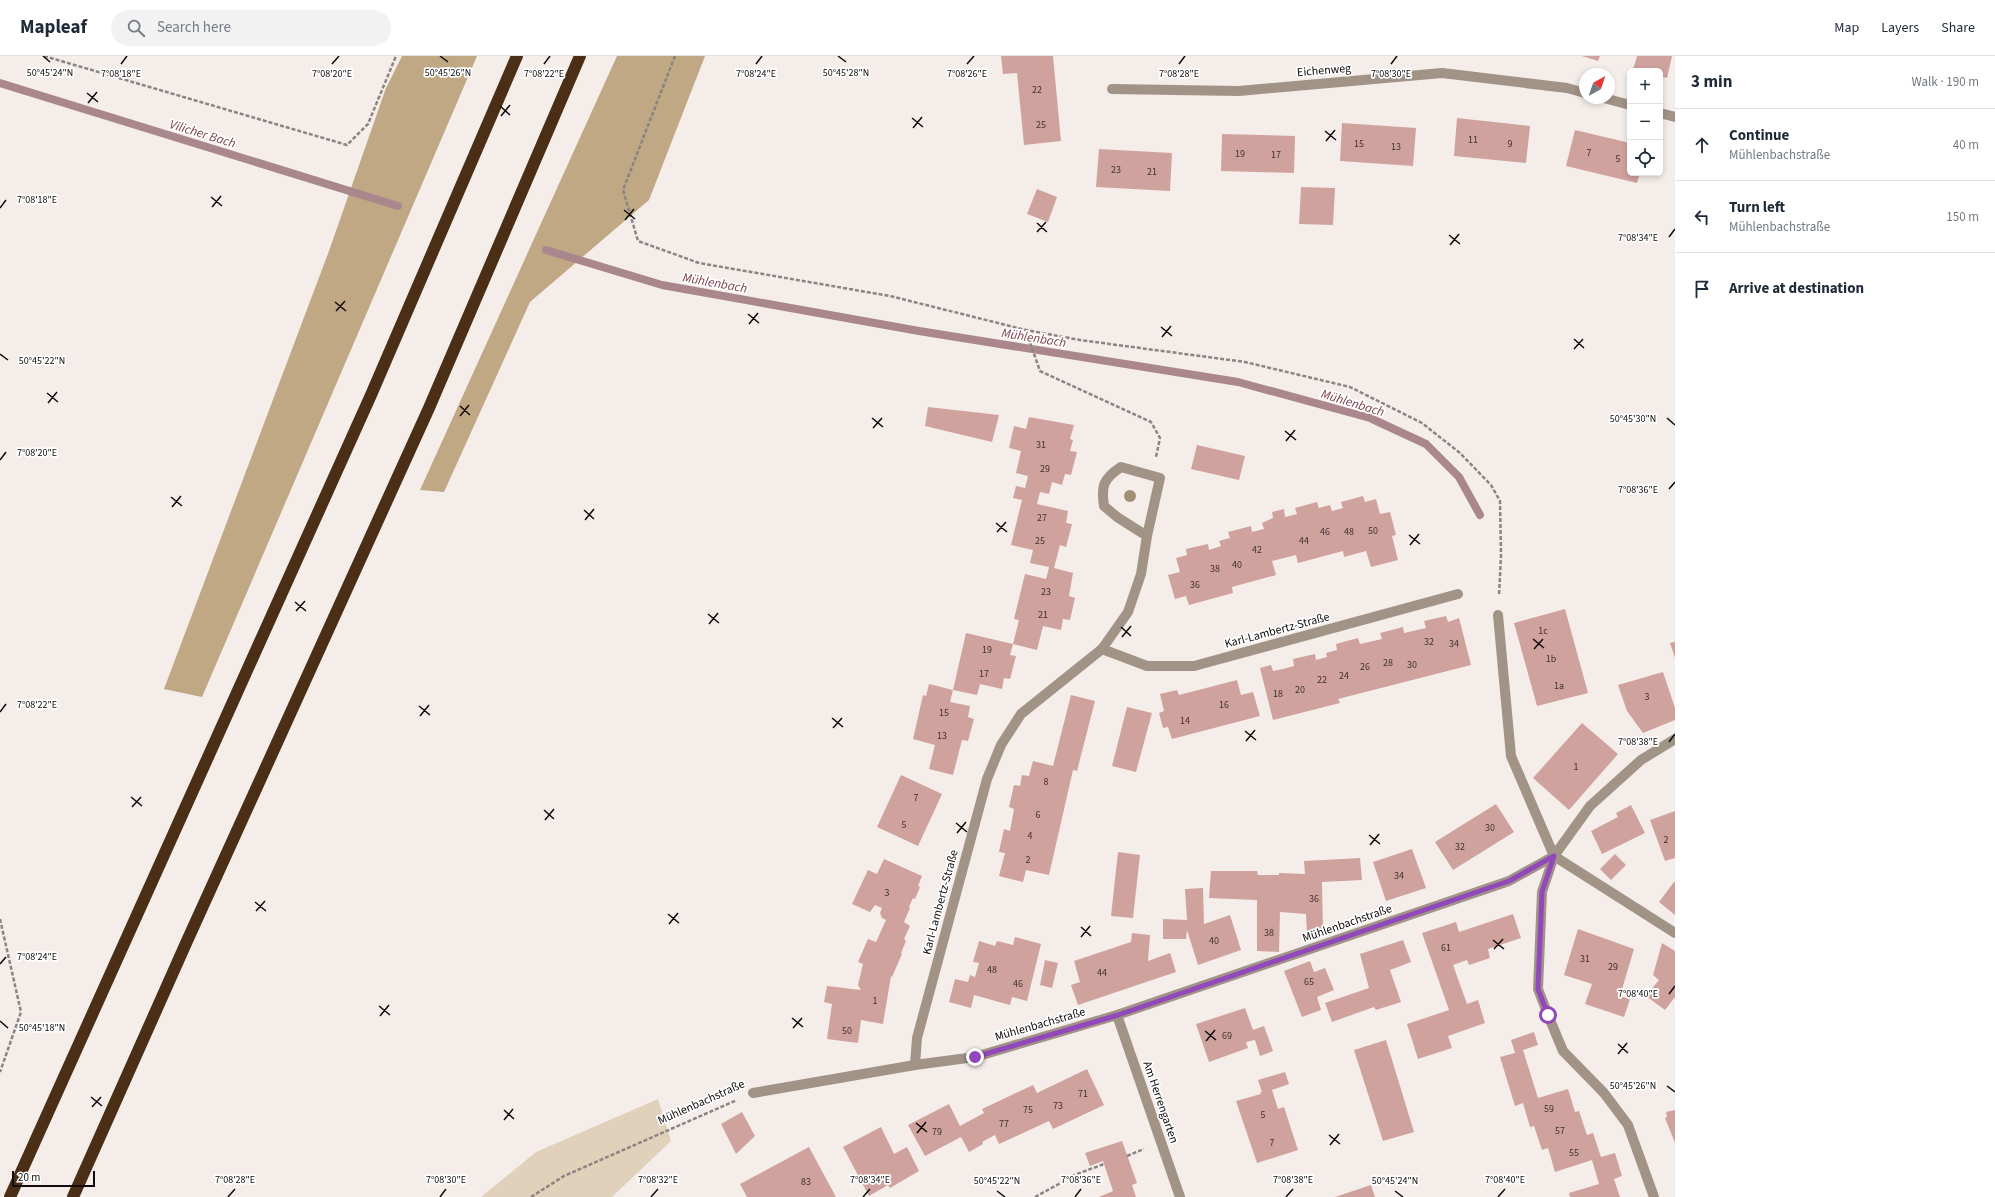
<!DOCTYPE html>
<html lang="en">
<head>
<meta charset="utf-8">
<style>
	body { margin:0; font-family:"Source Sans 3",sans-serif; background:#f2f2f3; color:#1f2937 }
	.controls { position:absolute; right:12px; top:12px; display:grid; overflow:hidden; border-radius:6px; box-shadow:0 2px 6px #0003 }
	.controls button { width:36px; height:36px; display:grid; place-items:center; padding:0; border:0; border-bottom:1px solid #e0e1e3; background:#fff; color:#1f2937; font:20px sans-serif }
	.compass { position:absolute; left:1579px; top:12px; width:36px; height:36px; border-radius:50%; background:#fff; box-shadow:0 2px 6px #0003; rotate:40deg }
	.scale { position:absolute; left:12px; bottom:10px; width:83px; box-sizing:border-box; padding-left:4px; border:2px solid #0f0c0b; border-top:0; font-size:11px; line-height:14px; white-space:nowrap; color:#0f0c0b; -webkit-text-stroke:3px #fff; paint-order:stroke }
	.stop { position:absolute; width:12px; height:12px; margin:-9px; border:3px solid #9148bb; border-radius:50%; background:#fff }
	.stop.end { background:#9148bb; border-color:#fff; box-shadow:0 1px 4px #0008 }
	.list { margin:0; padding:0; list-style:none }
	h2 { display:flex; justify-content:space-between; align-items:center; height:52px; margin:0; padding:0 16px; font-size:17px }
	h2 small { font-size:13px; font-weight:400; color:#747a83 }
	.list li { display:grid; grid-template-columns:26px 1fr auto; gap:12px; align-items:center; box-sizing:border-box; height:72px; padding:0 16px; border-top:1px solid #e0e1e3 }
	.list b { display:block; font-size:15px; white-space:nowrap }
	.list p { margin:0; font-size:13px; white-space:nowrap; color:#747a83 }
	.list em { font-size:13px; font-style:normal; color:#747a83 }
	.icon { flex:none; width:22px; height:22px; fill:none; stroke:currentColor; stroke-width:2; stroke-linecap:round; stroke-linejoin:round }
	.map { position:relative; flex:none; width:1675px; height:1141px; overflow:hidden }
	header { display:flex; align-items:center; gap:24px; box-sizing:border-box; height:56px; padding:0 20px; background:#fff; border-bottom:1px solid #e0e1e3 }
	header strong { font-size:19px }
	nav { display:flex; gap:22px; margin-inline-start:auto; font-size:14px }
	.search { width:280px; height:36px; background:#f2f2f3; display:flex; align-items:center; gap:10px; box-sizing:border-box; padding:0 14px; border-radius:22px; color:#747a83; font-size:15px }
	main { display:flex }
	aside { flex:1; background:#fff }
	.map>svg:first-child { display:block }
</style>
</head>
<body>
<header>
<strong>Mapleaf</strong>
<div class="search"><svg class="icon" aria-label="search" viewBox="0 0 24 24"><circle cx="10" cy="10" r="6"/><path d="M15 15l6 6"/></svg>Search here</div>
<nav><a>Map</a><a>Layers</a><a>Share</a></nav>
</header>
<main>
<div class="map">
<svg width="1675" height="1141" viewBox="0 0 1675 1141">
	<rect width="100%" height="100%" fill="#f5edea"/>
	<!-- green -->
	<polygon fill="#e1d1bb" points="658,1043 671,1085 612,1141 481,1141 536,1096"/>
	<!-- forest -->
	<g fill="#c0a884">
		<polygon points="402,0 477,0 202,641 164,633 329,195 386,32"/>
		<polygon points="617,0 705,0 649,144 530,246 444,436 420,434"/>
	</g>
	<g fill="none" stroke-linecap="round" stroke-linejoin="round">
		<!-- stream -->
		<g stroke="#a9878d" stroke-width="8">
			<polyline points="0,27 398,150"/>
			<polyline points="546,194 662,229 919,275 1238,326 1370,362 1426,388 1459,421 1480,459"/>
		</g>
	</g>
	<!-- building -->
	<g fill="#d0a29e">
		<polygon points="1001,0 1053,0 1061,85 1024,89 1017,17 1003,18"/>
		<polygon points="1582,0 1600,0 1598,5"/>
		<polygon points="1637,0 1672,0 1667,22 1660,20 1660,15 1633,14"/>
		<polygon points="1457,62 1530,70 1526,107 1454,100"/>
		<polygon points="1342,67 1416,72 1413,110 1340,105"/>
		<polygon points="1575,74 1630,87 1630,117 1640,117 1637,127 1566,110"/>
		<polygon points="1222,78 1295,80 1294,117 1221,115"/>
		<polygon points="1099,93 1172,97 1170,135 1096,131"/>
		<polygon points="1301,131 1335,132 1333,169 1299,168"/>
		<polygon points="1037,133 1057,141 1048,166 1027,158"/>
		<polygon points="928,351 999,359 992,386 925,370"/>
		<polygon points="1029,361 1074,369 1070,383 1073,384 1070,395 1077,396 1071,419 1065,418 1062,429 1052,426 1049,438 1040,436 1037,448 1068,455 1066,467 1072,468 1066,491 1060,489 1054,512 1073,517 1069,540 1075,542 1070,564 1063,563 1061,574 1043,570 1037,594 1013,588 1019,564 1014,563 1025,518 1046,523 1049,511 1030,507 1033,494 1011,489 1022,444 1013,442 1016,430 1025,432 1028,420 1016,417 1021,395 1009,392 1014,370 1026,373"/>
		<polygon points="1197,389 1245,400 1239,424 1191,413"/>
		<polygon points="1363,440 1365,446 1376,443 1380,458 1390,456 1396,479 1392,480 1398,504 1371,511 1366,495 1344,501 1343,495 1298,507 1296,499 1272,505 1276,519 1232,531 1233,537 1189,549 1186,540 1175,543 1168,519 1180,516 1176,502 1187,499 1186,493 1208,488 1209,494 1221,490 1219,485 1230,482 1228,476 1251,470 1252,476 1264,473 1262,467 1273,462 1272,456 1284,453 1285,461 1297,458 1295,452 1317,446 1319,452 1330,449 1332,455 1343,452 1341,446"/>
		<polygon points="1565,553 1588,637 1537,650 1514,567"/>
		<polygon points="1446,560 1448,566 1459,562 1471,609 1338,643 1340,647 1273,664 1260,612 1271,609 1273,615 1283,613 1294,610 1293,603 1315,598 1316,604 1327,601 1326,597 1337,594 1336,588 1358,582 1360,588 1382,583 1380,577 1403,571 1404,577 1426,572 1424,565"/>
		<polygon points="966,577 1013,588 1010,599 1016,600 1010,623 1004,622 1002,633 980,628 977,639 953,634"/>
		<polygon points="1675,586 1675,602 1670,587"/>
		<polygon points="1663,616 1675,652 1675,664 1643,677 1627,655 1618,629"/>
		<polygon points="1237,624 1241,639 1253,636 1260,660 1172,683 1168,671 1163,672 1159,657 1164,655 1160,638 1177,634 1179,639"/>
		<polygon points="929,628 953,634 950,646 970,650 968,661 974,663 968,685 962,684 953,719 929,713 935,689 913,683 923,639 926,640"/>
		<polygon points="1071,639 1095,645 1077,715 1073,714 1049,819 1026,814 1023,826 999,820 1005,797 999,796 1004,773 1010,775 1014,753 1009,751 1014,729 1020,730 1022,719 1029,720 1033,705 1053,710"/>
		<polygon points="1127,651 1152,657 1136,716 1112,710"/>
		<polygon points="1582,667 1618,698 1569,754 1533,722"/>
		<polygon points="901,719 942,738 918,790 877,771"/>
		<polygon points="1496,748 1514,776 1453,814 1435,786"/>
		<polygon points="1631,749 1645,777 1602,798 1591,775 1618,761 1616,757"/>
		<polygon points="1675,755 1675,802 1665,805 1650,764"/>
		<polygon points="1412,793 1426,832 1386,845 1373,806"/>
		<polygon points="1118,796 1140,799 1133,862 1111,860"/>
		<polygon points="1615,798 1626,809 1611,824 1600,813"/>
		<polygon points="1360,802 1362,824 1322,826 1323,876 1307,877 1306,858 1280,856 1279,896 1257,895 1257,844 1209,842 1211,815 1257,815 1258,819 1279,819 1279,817 1305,818 1304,805"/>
		<polygon points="884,803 922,820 918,830 920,831 915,843 913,842 909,851 910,852 904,866 910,870 904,883 906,885 901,897 902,898 892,921 891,920 883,968 861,964 858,987 827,983 832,948 824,946 827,930 861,934 858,929 863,908 858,906 868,883 876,886 886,864 882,862 880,857 882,852 875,849 870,856 852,848 868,814 877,818"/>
		<polygon points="1674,826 1675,826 1675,859 1659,846"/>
		<polygon points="1203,832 1204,868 1230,859 1241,894 1198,909 1187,874 1186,883 1163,883 1163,863 1187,864 1185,833"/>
		<polygon points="1513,858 1521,882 1488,893 1490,902 1469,909 1467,904 1453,909 1467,948 1478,944 1485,967 1448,980 1452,992 1418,1003 1407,968 1449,954 1422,877 1456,866 1459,876"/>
		<polygon points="1578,873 1634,893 1620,940 1630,943 1624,961 1585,948 1592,928 1564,919"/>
		<polygon points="1132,877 1150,879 1148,905 1170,897 1176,916 1078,949 1071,929 1080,926 1074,905 1131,886"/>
		<polygon points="1015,881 1041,888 1027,945 1012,941 1010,949 974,939 971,952 949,946 955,923 968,926 970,919 975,921 979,907 973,906 979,885 995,890 997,885 1013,889"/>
		<polygon points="1403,884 1411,906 1390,914 1401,946 1376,954 1374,951 1332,966 1325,947 1369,932 1360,898"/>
		<polygon points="1662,887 1675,895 1675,941 1665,954 1646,940 1659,924 1653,919"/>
		<polygon points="1045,904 1058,907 1052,932 1040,929"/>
		<polygon points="1310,905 1314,916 1325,912 1334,934 1317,941 1321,954 1302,961 1284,915"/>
		<polygon points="1245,952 1253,974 1264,970 1273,995 1260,1000 1255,984 1246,986 1248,992 1209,1006 1196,968"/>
		<polygon points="1534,976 1538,989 1523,994 1538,1042 1568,1033 1575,1056 1579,1055 1587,1079 1593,1077 1601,1101 1615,1097 1622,1120 1614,1123 1620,1141 1570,1141 1569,1137 1599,1128 1592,1104 1555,1116 1548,1092 1542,1094 1534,1070 1530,1071 1523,1047 1515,1050 1500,1001 1515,997 1511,984"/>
		<polygon points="1386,984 1414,1076 1383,1085 1354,994"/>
		<polygon points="1087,1013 1104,1049 1053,1073 1049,1065 999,1088 995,1079 982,1086 983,1088 969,1096 961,1081 925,1100 908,1069 949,1048 960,1070 984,1057 982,1053 1033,1029 1037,1037"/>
		<polygon points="1285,1016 1289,1028 1272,1034 1278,1053 1284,1051 1298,1094 1257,1107 1236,1045 1261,1038 1260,1036 1262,1036 1258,1024"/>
		<polygon points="1675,1054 1675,1087 1665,1062 1667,1061 1666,1056"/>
		<polygon points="742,1056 755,1080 736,1098 721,1068"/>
		<polygon points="881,1071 894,1098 907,1091 919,1115 890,1132 888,1129 869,1140 843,1091"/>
		<polygon points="1122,1085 1137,1127 1132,1129 1136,1141 1099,1141 1113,1135 1103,1105 1090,1110 1085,1097"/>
		<polygon points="809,1091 836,1141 747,1141 740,1128"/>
		<polygon points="1371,1129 1375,1141 1335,1141"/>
	</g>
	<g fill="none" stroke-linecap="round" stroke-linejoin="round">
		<!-- path -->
		<g stroke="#8a8482" stroke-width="2.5" stroke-dasharray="4 2" stroke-linecap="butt">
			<polyline points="44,0 347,89 368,68 396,0"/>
			<polyline points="675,0 623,134 638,185 699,207 890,240 1026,274 1080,284 1245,306 1350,331 1422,367 1460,397 1491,429 1500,445 1501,500 1499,540"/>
			<polyline points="1026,275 1040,315 1151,366 1160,382 1156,401"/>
			<polyline points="0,863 21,956 0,1016"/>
			<polyline points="1127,1100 1144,1093"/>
			<polyline points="531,1141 564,1120 737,1044"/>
			<polyline points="1035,1141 1077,1118 1104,1108"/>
		</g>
		<!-- lane -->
		<g stroke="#a29387" stroke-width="10">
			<polyline points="1498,559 1511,700 1554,800"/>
			<polyline points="1102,593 1147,610 1194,610 1458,538"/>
		</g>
		<!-- street -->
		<g stroke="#a29387" stroke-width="10">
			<polyline points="1112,33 1239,35 1442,17 1567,32 1585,37"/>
			<polyline points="1604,42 1630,49"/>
			<polyline points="1660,57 1675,61"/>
			<polyline points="1554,800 1675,877"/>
			<polyline points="1117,959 1180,1141"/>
			<path d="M915 1009 917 982 987 723 1001 689 1021 658 1102 593 1128 556 1141 518 1147 480 1160 422 1121 411C1103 423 1101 430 1104 450L1117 461 1147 480"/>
			<polyline points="753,1037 915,1009 975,1001 1117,959 1509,825 1554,800"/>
			<polyline points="1654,1141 1628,1069 1604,1037 1563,995 1548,959 1538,933 1542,836 1554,800 1590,750 1641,704 1675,683"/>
		</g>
		<!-- highway -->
		<g stroke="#4a2e16" stroke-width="12">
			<polyline points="10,1141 371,339 517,0"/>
			<polyline points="73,1141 187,885 429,352 580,0"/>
		</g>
	</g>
	<!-- trees -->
	<circle fill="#a08f75" cx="1130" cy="440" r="6"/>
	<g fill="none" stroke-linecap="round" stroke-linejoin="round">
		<!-- route -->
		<polyline stroke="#9148bb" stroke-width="5" points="975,1001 1118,959 1509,825 1554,800 1542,836 1538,933 1548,959"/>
	</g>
	<!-- ticks -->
	<path fill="none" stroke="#0f0c0b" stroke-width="1.5" d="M43 0 50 6M440 0 448 6M838 0 846 6M121 8 127 0M332 8 339 0M544 8 550 0M756 8 762 0M967 8 974 0M1179 8 1185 0M1391 8 1397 0M87 37 98 46M88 47 97 36M500 50 510 59M501 60 510 49M912 62 923 71M913 72 922 61M1325 75 1336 84M1326 85 1335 74M211 141 222 150M212 151 221 140M0 152 6 144M624 154 635 163M625 164 634 153M1037 167 1047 176M1037 176 1046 166M1449 179 1460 188M1669 181 1675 173M1450 189 1459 178M335 246 346 255M336 255 345 245M748 258 759 267M749 268 758 257M1161 271 1172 280M1162 281 1171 270M1574 283 1584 292M1574 293 1583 283M0 298 8 304M47 337 58 346M48 347 57 336M460 350 470 359M460 360 469 349M872 362 883 371M1667 362 1675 369M873 372 882 362M1285 375 1296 384M1286 385 1295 374M0 404 6 396M1669 433 1675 426M171 441 182 450M172 451 181 440M584 454 594 463M585 464 594 453M996 467 1007 476M997 476 1006 466M1409 479 1420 488M1410 489 1419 478M295 546 306 555M296 555 305 545M708 558 719 567M709 568 718 557M1121 571 1131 580M1122 581 1131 570M1533 583 1544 592M1534 593 1543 583M419 650 430 659M0 656 6 648M420 660 429 649M832 662 843 671M833 672 842 662M1245 675 1256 684M1246 685 1255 674M1669 686 1675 678M131 741 142 750M132 751 141 741M544 754 554 763M545 764 554 753M956 767 967 776M957 777 966 766M1369 779 1380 788M1370 789 1379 778M255 846 266 855M256 855 265 845M668 858 679 867M669 868 678 857M1081 871 1091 880M1081 881 1090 870M1493 884 1504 893M1494 893 1503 883M0 908 6 901M1669 938 1675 930M379 950 390 959M380 960 389 949M792 962 803 971M0 965 8 972M793 972 802 962M1205 975 1216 984M1206 985 1215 974M1618 988 1628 997M1618 998 1627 987M1667 1030 1675 1036M91 1041 102 1050M92 1051 101 1041M504 1054 514 1063M504 1064 513 1053M916 1067 927 1076M917 1077 926 1066M1329 1079 1340 1088M1330 1089 1339 1078M997 1135 1005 1141M1395 1135 1403 1141M228 1141 235 1133M440 1141 446 1133M651 1141 658 1133M863 1141 870 1133M1075 1141 1081 1133M1286 1141 1293 1133M1498 1141 1505 1133"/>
	<g text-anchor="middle" stroke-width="3.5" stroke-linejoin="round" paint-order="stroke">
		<!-- number labels -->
		<g font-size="10" fill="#3f3230">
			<text x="1037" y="37">22</text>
			<text x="1041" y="72">25</text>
			<text x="1473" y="87">11</text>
			<text x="1359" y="91">15</text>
			<text x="1510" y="91">9</text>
			<text x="1396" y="94">13</text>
			<text x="1589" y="100">7</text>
			<text x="1240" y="101">19</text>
			<text x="1276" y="102">17</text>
			<text x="1618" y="106">5</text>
			<text x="1116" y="117">23</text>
			<text x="1152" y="119">21</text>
			<text x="1041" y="392">31</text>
			<text x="1045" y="416">29</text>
			<text x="1042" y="465">27</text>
			<text x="1373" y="478">50</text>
			<text x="1325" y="479">46</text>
			<text x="1349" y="479">48</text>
			<text x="1040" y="488">25</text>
			<text x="1304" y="488">44</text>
			<text x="1257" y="497">42</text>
			<text x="1237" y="512">40</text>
			<text x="1215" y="516">38</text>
			<text x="1195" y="532">36</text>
			<text x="1046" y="539">23</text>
			<text x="1043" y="562">21</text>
			<text x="1543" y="578">1c</text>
			<text x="1429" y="589">32</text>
			<text x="1454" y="591">34</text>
			<text x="987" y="597">19</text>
			<text x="1551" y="606">1b</text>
			<text x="1388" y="610">28</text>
			<text x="1412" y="612">30</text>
			<text x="1365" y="614">26</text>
			<text x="984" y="621">17</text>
			<text x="1344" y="623">24</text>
			<text x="1322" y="627">22</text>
			<text x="1559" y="633">1a</text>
			<text x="1300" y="637">20</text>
			<text x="1278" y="641">18</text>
			<text x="1647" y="644">3</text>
			<text x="1224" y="652">16</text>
			<text x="944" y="660">15</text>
			<text x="1185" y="668">14</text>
			<text x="942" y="683">13</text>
			<text x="1576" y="714">1</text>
			<text x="1046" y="729">8</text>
			<text x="916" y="745">7</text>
			<text x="1038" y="762">6</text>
			<text x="904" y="772">5</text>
			<text x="1490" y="775">30</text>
			<text x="1030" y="783">4</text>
			<text x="1666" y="787">2</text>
			<text x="1460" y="794">32</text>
			<text x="1028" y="807">2</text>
			<text x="1399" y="823">34</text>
			<text x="887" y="840">3</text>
			<text x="1314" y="846">36</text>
			<text x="1269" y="880">38</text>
			<text x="1214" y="888">40</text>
			<text x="1446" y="895">61</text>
			<text x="1585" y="906">31</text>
			<text x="1613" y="914">29</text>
			<text x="992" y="917">48</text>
			<text x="1102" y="920">44</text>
			<text x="1309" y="929">65</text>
			<text x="1018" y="931">46</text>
			<text x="875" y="948">1</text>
			<text x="847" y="978">50</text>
			<text x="1227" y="983">69</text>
			<text x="1083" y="1041">71</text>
			<text x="1058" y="1053">73</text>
			<text x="1549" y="1056">59</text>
			<text x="1028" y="1057">75</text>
			<text x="1263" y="1062">5</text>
			<text x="1004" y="1071">77</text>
			<text x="1560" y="1078">57</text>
			<text x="937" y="1079">79</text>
			<text x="1272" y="1090">7</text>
			<text x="1574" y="1100">55</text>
			<text x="806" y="1129">83</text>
		</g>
		<!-- street labels -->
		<g font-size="12" fill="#0f0c0b" stroke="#fff">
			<text transform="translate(1324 14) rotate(-5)" y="4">Eichenweg</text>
			<text transform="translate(1277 574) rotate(-15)" y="4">Karl-Lambertz-Straße</text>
			<text transform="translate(940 846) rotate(-75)" y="4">Karl-Lambertz-Straße</text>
			<text transform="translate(1347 867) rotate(-19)" y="4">Mühlenbachstraße</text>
			<text transform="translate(1040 968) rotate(-16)" y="4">Mühlenbachstraße</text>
			<text transform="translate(701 1046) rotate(-24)" y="4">Mühlenbachstraße</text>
			<text transform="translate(1161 1046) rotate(71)" y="4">Am Herrengarten</text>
		</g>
		<!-- water labels -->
		<g font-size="13" font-style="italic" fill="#7d404f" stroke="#fff">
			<text transform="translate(203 77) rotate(17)" y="5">Vilicher Bach</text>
			<text transform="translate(715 226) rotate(10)" y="5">Mühlenbach</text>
			<text transform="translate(1034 281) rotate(9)" y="5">Mühlenbach</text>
			<text transform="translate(1353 346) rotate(17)" y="5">Mühlenbach</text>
		</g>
	</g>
	<g font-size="10" text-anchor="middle" fill="#0f0c0b" stroke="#fff" stroke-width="3.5" stroke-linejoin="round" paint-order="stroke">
		<text x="50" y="20">50°45'24"N</text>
		<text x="448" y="20">50°45'26"N</text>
		<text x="846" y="20">50°45'28"N</text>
		<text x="121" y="21">7°08'18"E</text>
		<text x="332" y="21">7°08'20"E</text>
		<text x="544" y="21">7°08'22"E</text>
		<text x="756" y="21">7°08'24"E</text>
		<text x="967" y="21">7°08'26"E</text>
		<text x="1179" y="21">7°08'28"E</text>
		<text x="1391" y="21">7°08'30"E</text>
		<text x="37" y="147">7°08'18"E</text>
		<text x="1638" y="185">7°08'34"E</text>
		<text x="42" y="308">50°45'22"N</text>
		<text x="1633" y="366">50°45'30"N</text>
		<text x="37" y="400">7°08'20"E</text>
		<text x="1638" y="437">7°08'36"E</text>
		<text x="37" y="652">7°08'22"E</text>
		<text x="1638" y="689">7°08'38"E</text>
		<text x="37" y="904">7°08'24"E</text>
		<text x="1638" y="941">7°08'40"E</text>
		<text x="42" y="975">50°45'18"N</text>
		<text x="1633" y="1033">50°45'26"N</text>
		<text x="235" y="1127">7°08'28"E</text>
		<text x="446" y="1127">7°08'30"E</text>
		<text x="658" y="1127">7°08'32"E</text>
		<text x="870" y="1127">7°08'34"E</text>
		<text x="1081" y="1127">7°08'36"E</text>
		<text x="1293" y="1127">7°08'38"E</text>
		<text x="1505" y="1127">7°08'40"E</text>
		<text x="997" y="1128">50°45'22"N</text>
		<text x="1395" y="1128">50°45'24"N</text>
	</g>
</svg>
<div class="controls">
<button>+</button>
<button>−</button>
<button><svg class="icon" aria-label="locate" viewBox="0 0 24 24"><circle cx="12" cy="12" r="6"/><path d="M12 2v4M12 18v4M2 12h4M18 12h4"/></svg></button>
</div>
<svg class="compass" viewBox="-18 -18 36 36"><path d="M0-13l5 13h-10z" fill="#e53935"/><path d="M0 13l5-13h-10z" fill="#747a83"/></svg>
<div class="scale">20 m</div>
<div class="stop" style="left:1548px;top:959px"></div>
<div class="stop end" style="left:975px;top:1001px"></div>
</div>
<aside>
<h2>3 min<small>Walk · 190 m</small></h2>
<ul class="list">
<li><svg class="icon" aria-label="ahead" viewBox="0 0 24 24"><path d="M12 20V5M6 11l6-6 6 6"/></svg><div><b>Continue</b><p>Mühlenbachstraße</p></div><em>40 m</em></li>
<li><svg class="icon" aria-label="left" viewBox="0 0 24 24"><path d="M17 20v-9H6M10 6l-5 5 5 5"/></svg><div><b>Turn left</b><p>Mühlenbachstraße</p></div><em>150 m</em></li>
<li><svg class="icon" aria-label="arrive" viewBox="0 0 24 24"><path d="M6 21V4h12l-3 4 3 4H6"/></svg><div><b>Arrive at destination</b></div></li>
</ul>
</aside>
</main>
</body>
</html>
